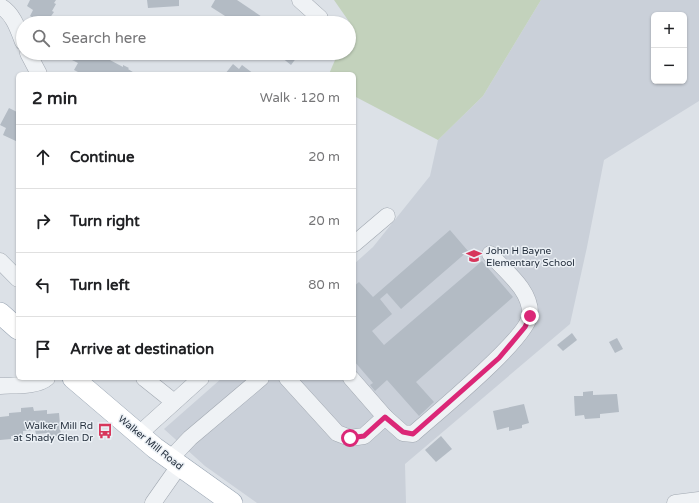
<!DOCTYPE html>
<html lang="en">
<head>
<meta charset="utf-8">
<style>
	body { margin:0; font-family:"Varela Round",sans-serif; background:#f2f2f2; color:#202124 }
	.controls { position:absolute; right:12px; top:12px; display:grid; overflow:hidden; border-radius:6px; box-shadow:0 1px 3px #0004 }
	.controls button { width:36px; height:36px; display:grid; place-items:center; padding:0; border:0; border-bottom:1px solid #e0e0e0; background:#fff; color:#202124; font:20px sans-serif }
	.stop { position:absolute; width:12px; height:12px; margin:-9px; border:3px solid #db2777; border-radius:50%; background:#fff }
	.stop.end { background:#db2777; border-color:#fff; box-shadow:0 1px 4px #0008 }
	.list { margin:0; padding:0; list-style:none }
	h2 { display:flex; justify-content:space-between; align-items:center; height:52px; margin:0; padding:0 16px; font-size:17px }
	h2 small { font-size:13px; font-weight:400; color:#757577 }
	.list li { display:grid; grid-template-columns:26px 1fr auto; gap:12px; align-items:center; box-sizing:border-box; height:64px; padding:0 16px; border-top:1px solid #e0e0e0 }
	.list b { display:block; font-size:15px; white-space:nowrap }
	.list em { font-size:13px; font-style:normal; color:#757577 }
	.icon { flex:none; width:22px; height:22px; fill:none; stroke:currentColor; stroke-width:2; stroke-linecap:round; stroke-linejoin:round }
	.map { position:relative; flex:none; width:699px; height:503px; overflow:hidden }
	.search { position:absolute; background:#fff; box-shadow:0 1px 3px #0004; left:16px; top:16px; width:340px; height:44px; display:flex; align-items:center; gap:10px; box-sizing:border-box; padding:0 14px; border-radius:22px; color:#757577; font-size:15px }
	.panel { position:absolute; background:#fff; box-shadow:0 1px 3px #0004; left:16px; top:72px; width:340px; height:308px; border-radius:6px }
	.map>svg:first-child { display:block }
</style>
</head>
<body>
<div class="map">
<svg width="699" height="503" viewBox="0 0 699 503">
	<rect width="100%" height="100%" fill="#dce1e7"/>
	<!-- built -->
	<path fill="#cad0d9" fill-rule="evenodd" d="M541 0H699V101L604 160 587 247 570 324 405 464 406 503H257L205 466 164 429 222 378H354V264L373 247 430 176 438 140 483 96ZM654 15H684V81H654Z"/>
	<!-- green -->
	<polygon fill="#c3d2bc" points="334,0 541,0 483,96 438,140 354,96 354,74 329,74 338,53 349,53 350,23"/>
	<!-- building -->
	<g fill="#b3bbc4">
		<polygon points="30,0 56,0 54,3 56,4 52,11 54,12 49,19 55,23 44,23 30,16 33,10 27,6"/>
		<polygon points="147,0 179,0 179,6 148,8"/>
		<polygon points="215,0 237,0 271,23 236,23 211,7"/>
		<polygon points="75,53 96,53 103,56 103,55 109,57 108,59 123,67 123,65 129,68 128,69 136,74 82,74 74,70 78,63 72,60"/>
		<polygon points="276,53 300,53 291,65"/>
		<polygon points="233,64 239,69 242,65 254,74 225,74"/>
		<polygon points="9,108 17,112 18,110 18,142 3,135 6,128 0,125"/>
		<polygon points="450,230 468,251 401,309 387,293 380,299 392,314 372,331 384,345 482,261 513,297 416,382 434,402 419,416 387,380 375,391 370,385 373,383 354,361 354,286 359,282 373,297"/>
		<polygon points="572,333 577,340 563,351 557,345"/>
		<polygon points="617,338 623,349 615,353 609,342"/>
		<polygon points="593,391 593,395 617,394 619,412 600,414 600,418 585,419 584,415 575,416 574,396 583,396 583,392"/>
		<polygon points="524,404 529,423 522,425 522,428 509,431 509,427 497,430 493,411"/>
		<polygon points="33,407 34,411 47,410 47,414 59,413 61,436 48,436 48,433 36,434 35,430 23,431 23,435 11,436 11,439 0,440 0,417 9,416 9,413 21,412 21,408"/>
		<polygon points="441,436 452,449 436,462 425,450"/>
	</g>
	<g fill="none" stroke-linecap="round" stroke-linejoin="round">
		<!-- minor casing -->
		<g stroke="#a1a8b1" stroke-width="17">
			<g id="minor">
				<polyline points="300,0 320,18"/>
				<path d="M0 6C13 13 18 29 23 42"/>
				<polyline points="28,53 39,74"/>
				<polyline points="354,244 387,216"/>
				<polyline points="0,261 18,279"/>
				<polyline points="144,378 174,402"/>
				<polyline points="287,378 337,433 350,438 364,436 385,417 351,378"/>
				<path d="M0 386C13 385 37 387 47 378"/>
				<path d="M385 417 403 433 413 434C433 416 530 337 530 314 531 290 505 271 490 254"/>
				<polyline points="139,434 201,378"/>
				<polyline points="170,459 190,438 261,378"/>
				<polyline points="153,503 179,466"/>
				<polyline points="675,503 699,500"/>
			</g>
		</g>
		<!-- major casing -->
		<g stroke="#9aa6b4" stroke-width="22">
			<g id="major">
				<polyline points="0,313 18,329"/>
				<polyline points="73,378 155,448 232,503"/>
			</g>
		</g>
		<!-- minor -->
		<use href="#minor" stroke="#eff2f5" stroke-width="16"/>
		<!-- major -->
		<use href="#major" stroke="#fff" stroke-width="21"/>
	</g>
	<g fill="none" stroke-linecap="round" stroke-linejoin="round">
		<!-- route -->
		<polyline stroke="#db2777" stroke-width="5" points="350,438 364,436 385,417 403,432 413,434 499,358 525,327 530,316"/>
	</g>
	<!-- icons -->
	<defs>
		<g id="school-bare" transform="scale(1.2)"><path d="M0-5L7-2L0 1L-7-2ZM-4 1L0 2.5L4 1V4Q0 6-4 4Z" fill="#d7365b" stroke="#ebf0f5" stroke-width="2.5" paint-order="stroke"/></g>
		<g id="bus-bare" transform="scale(1.2)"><path d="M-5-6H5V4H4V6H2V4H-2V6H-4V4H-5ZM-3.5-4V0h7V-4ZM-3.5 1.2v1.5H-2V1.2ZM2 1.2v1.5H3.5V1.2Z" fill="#d7365b" stroke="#ebf0f5" stroke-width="2.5" paint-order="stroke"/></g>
	</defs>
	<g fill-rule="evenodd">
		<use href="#school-bare" x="474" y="256"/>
		<use href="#bus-bare" x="105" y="431"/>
	</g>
	<g text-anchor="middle" stroke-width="3" stroke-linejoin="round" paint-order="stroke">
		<!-- poi labels -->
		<g font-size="10" fill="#25303e" stroke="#ebf0f5" text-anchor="start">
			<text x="486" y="254">John H Bayne<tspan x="486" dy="12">Elementary School</tspan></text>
			<text x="93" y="429" text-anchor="end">Walker Mill Rd<tspan x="93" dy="12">at Shady Glen Dr</tspan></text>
		</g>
		<!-- street labels -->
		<g font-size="10" fill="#25303e" stroke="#ebf0f5">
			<text transform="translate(151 442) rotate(39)" y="4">Walker Mill Road</text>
		</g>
	</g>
</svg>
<div class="controls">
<button>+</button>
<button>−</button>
</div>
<div class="stop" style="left:350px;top:438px"></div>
<div class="stop end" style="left:530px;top:316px"></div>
<div class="search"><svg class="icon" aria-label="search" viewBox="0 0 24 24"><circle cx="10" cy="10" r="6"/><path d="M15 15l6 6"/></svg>Search here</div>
<section class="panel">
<h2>2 min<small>Walk · 120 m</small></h2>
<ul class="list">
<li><svg class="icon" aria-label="ahead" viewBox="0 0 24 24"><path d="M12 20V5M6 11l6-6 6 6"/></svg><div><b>Continue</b></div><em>20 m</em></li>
<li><svg class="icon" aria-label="right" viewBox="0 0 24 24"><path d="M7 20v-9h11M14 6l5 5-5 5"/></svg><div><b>Turn right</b></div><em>20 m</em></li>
<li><svg class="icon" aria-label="left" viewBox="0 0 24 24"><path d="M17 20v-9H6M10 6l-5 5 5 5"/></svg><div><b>Turn left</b></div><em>80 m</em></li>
<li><svg class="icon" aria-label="arrive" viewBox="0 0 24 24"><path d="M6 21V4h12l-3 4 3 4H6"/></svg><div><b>Arrive at destination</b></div></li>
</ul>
</section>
</div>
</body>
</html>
